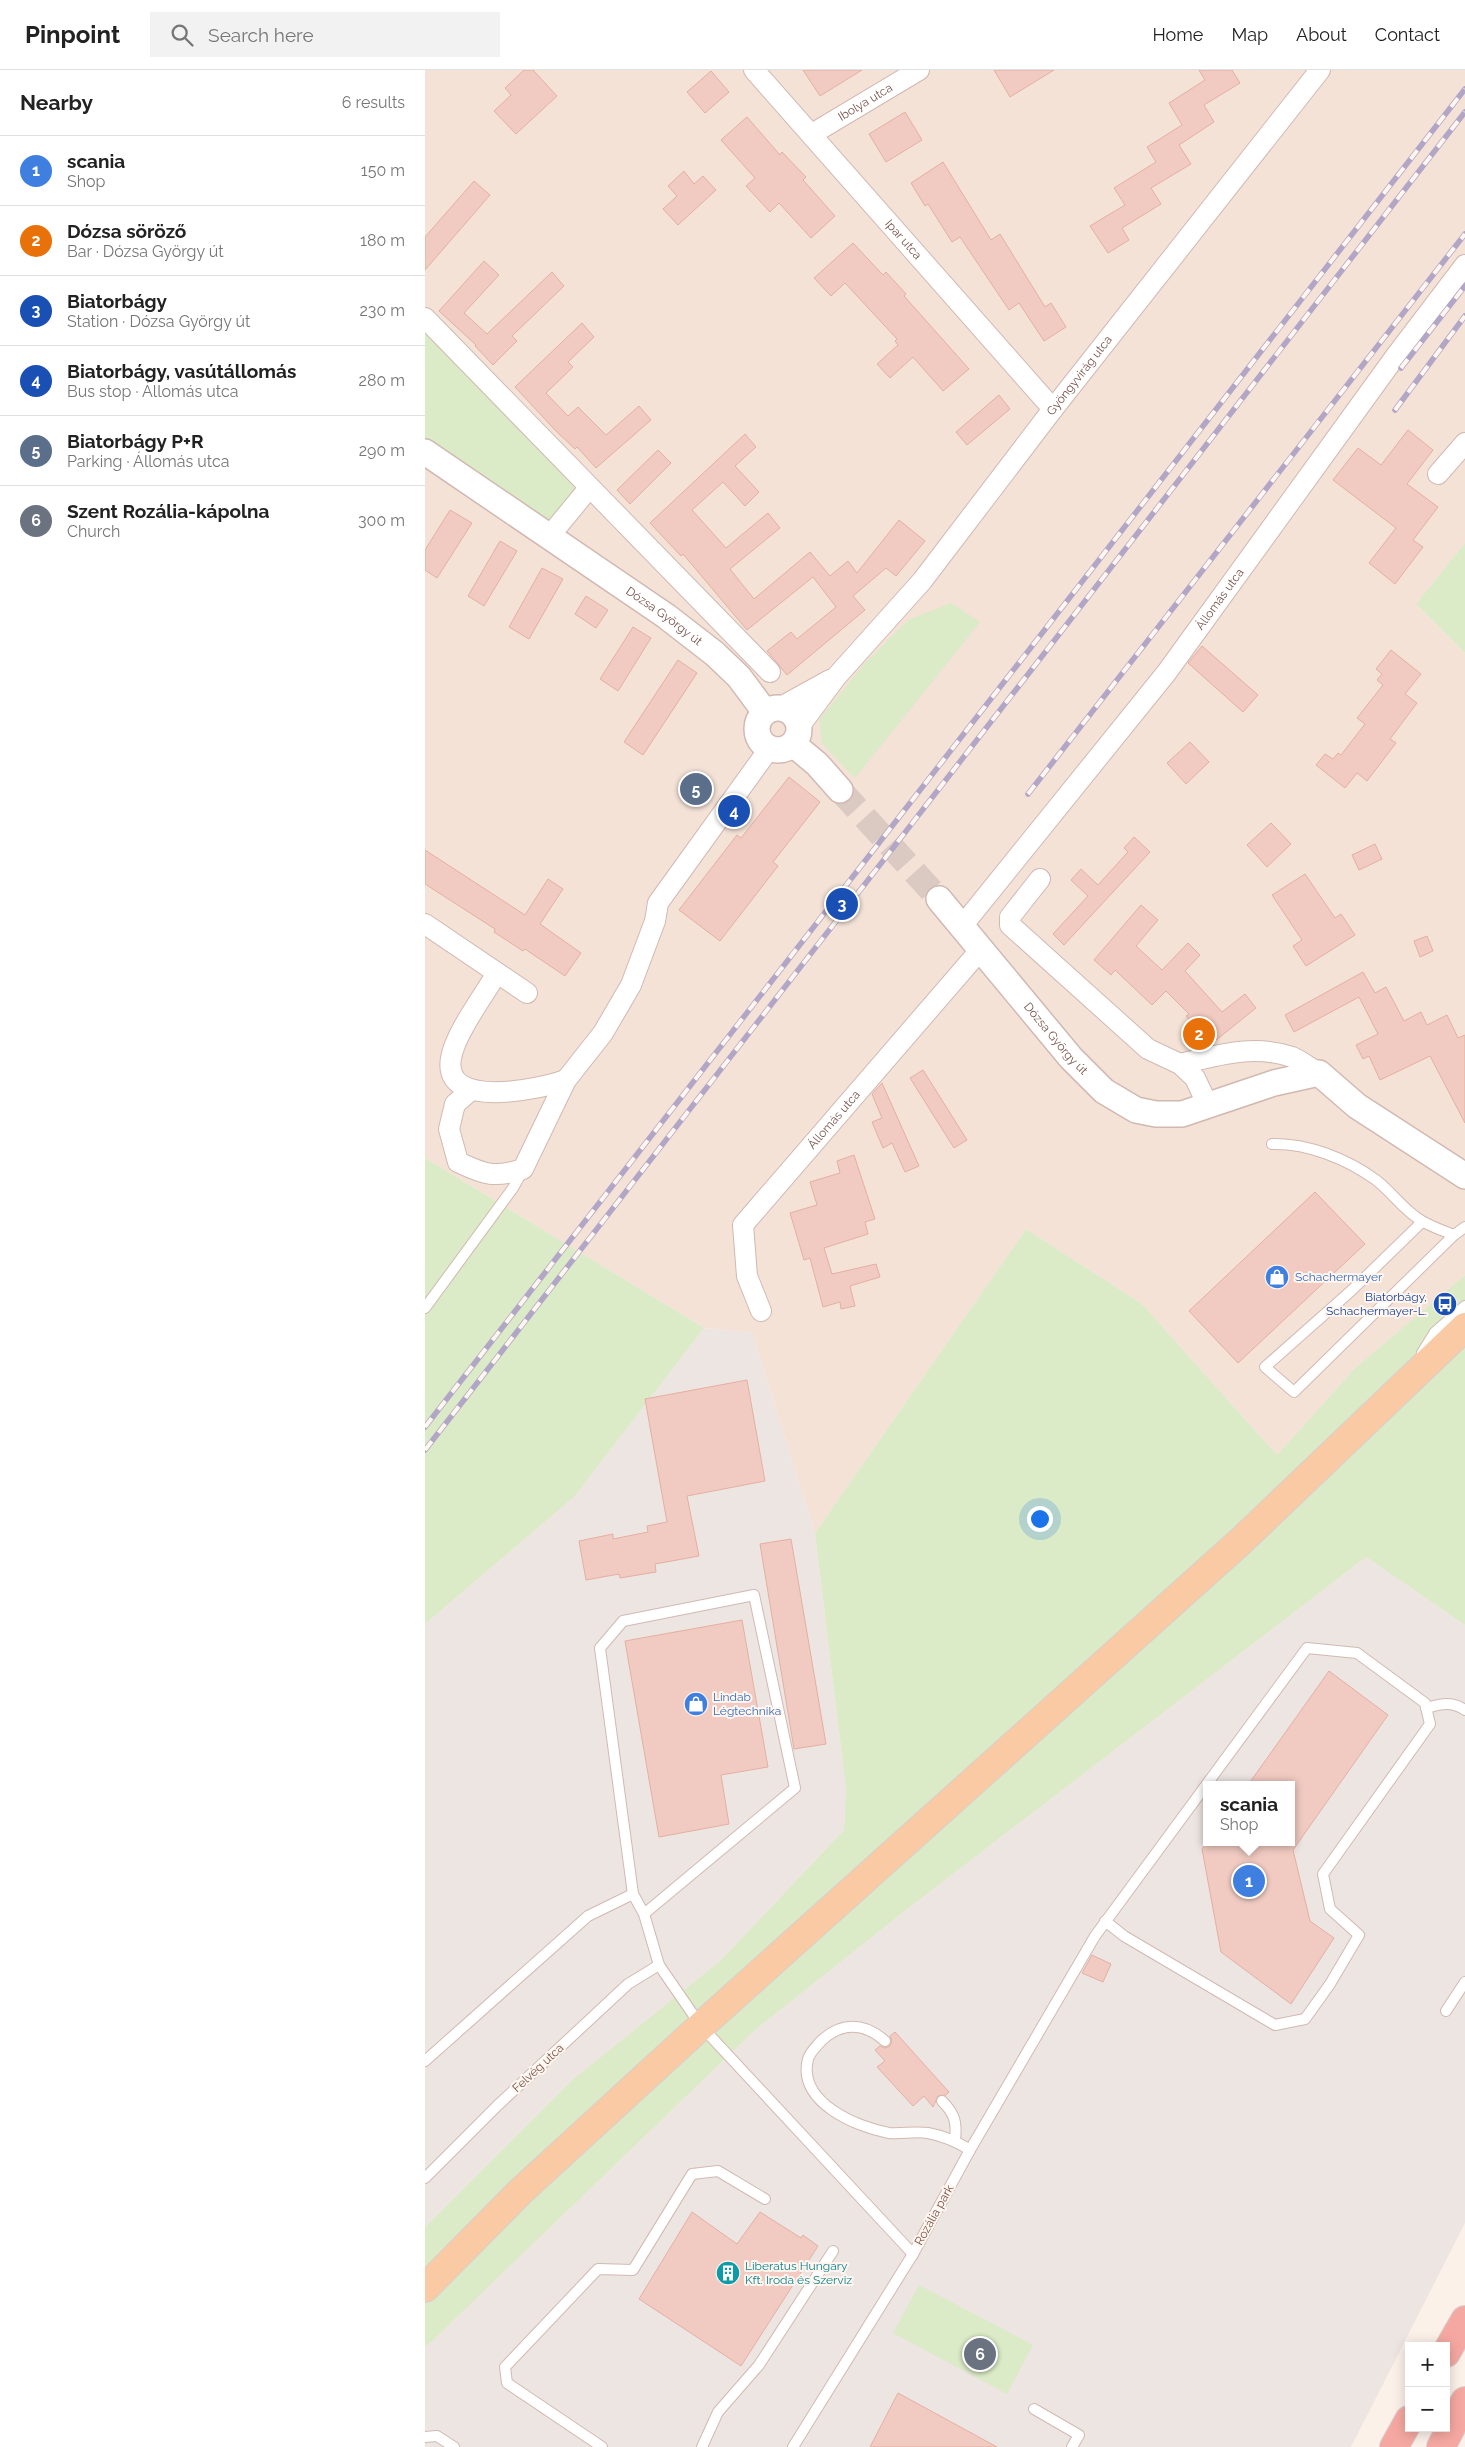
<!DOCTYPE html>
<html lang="en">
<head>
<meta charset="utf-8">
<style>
	body { margin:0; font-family:Raleway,sans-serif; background:#f2f2f2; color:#222 }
	.controls { position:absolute; right:15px; bottom:15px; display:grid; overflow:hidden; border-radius:0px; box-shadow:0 2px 12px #0003 }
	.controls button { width:45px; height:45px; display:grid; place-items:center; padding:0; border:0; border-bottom:1px solid #e0e0e0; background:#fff; color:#222; font:25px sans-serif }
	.you { position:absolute; left:614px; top:1448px; width:18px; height:18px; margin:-12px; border:4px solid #fff; border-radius:50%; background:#1a73e8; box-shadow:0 0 0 8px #1a73e833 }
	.badge { display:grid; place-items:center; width:32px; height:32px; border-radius:50%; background:#7c3aed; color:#fff; font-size:16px; font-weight:700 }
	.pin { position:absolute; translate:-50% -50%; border:2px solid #fff; box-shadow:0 1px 5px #0006 }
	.popup { position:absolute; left:778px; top:1711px; width:92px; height:65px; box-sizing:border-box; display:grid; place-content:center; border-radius:0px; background:#fff; filter:drop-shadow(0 1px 4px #0005); font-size:16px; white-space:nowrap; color:#767676 }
	.popup b { font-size:19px; color:#222 }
	.popup::after { content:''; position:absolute; left:50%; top:100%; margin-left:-10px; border:10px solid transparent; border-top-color:#fff }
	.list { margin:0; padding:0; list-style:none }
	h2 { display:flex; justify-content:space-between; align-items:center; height:65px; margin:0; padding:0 20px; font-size:21px }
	h2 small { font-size:16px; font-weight:400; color:#767676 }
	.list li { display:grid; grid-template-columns:32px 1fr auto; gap:15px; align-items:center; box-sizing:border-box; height:70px; padding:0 20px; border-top:1px solid #e0e0e0 }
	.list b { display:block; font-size:19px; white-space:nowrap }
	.list p { margin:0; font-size:16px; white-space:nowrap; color:#767676 }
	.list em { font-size:16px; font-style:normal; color:#767676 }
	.icon { flex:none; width:28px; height:28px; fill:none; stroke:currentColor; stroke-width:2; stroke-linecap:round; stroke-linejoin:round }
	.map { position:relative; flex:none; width:1040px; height:2377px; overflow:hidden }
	header { display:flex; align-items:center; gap:30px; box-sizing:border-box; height:70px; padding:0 25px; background:#fff; border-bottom:1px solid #e0e0e0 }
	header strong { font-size:24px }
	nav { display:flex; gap:28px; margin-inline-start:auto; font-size:18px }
	.search { width:350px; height:45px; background:#f2f2f2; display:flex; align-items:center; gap:12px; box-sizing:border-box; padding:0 18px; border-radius:0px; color:#767676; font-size:19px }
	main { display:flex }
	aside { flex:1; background:#fff }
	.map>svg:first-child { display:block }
</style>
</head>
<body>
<header>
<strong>Pinpoint</strong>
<div class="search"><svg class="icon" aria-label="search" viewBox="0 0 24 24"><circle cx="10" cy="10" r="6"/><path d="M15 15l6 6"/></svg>Search here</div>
<nav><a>Home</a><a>Map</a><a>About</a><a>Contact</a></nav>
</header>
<main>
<aside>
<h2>Nearby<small>6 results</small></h2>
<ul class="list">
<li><span class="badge" style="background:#3f7fe0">1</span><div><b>scania</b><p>Shop</p></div><em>150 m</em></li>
<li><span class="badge" style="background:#e8710a">2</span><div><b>Dózsa söröző</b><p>Bar · Dózsa György út</p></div><em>180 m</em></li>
<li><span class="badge" style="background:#1a4fb4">3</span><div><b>Biatorbágy</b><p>Station · Dózsa György út</p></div><em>230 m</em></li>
<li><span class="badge" style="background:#1a4fb4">4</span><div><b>Biatorbágy, vasútállomás</b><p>Bus stop · Állomás utca</p></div><em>280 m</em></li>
<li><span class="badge" style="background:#5c6f8a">5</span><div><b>Biatorbágy P+R</b><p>Parking · Állomás utca</p></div><em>290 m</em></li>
<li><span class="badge" style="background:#6b7280">6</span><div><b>Szent Rozália-kápolna</b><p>Church</p></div><em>300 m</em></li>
</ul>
</aside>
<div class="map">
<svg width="1040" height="2377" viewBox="0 0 1040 2377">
	<rect width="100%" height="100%" fill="#fcf1e9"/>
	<!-- residential -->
	<polygon fill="#f4e2d7" points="0,0 1040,0 1040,473 991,534 1040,583 1040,1205 930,1298 852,1385 717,1234 601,1159 390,1463 327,1263 279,1258 0,1088"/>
	<!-- industrial -->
	<g fill="#ede5e2" fill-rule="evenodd">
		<polygon points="279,1258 327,1263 390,1463 421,1719 419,1760 295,1891 147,2010 0,2157 0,1554 149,1427"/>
		<path d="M941 1487 1040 1555V2153L926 2377H0V2278L330 1960 481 1840ZM782 1715H866V1772H782Z"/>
	</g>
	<!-- green -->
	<g fill="#dbeac7">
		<polygon points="0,248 164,418 123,468 0,382"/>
		<polygon points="1040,473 1040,583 991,534"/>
		<polygon points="526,533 555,552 430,708 397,674 394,650 438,595 483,550"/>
		<polygon points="0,1088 279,1258 149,1427 0,1554"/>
		<polygon points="601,1159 717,1234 852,1385 930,1298 1040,1205 1040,1555 941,1487 481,1840 330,1960 0,2278 0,2157 147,2010 295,1891 419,1760 421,1719 390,1463"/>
		<polygon points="494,2215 608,2275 582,2324 468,2263"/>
	</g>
	<!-- building -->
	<g fill="#f1cbc1" stroke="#e4afa1">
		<polygon points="99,0 108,0 132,26 91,64 69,41 86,25 80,18"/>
		<polygon points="378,0 437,0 395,26"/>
		<polygon points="569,0 629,0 585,27"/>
		<polygon points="774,0 807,0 815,13 779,35 789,52 754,75 766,94 726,118 736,134 697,158 704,170 683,183 665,156 700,135 689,118 731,92 722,77 757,55 744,33 780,10"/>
		<polygon points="286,1 304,22 280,43 262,22"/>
		<polygon points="480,42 497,70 461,92 444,64"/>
		<polygon points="322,47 355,85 357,82 381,107 378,110 410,146 386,168 354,133 345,142 321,116 330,108 296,70"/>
		<polygon points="518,92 566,170 575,164 620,237 626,233 641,257 619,271 594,233 584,240 535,167 527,172 503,134 500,136 486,113"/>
		<polygon points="259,101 269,114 278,106 291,120 253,155 238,139 252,126 243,116"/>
		<polygon points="49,111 65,125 0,200 0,167"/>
		<polygon points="428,173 458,205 461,202 481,224 479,226 544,299 518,321 488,287 465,308 452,294 473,275 470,271 472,269 420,213 406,226 389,208"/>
		<polygon points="59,191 74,205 39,243 62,264 127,202 139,216 87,266 92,271 68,295 50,276 51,275 14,241"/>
		<polygon points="157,253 169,267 143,292 148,297 121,323 143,346 153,337 181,365 214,336 226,350 171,398 152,377 150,379 130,360 90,317"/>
		<polygon points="574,325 585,339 542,375 531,362"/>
		<polygon points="983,360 1008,380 982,414 1013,437 988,470 998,477 970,514 944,493 971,458 908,410 933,378 956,395"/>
		<polygon points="320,364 331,377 310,396 334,422 320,436 298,412 267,440 301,478 343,443 355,458 305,499 329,529 385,482 405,506 423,491 432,503 474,450 500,471 471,506 461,498 428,526 440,540 362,605 342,581 366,562 372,569 411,537 388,507 322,560 258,484 256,486 225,453"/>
		<polygon points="233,380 246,393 205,434 192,420"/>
		<polygon points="25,440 47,453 12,508 0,500 0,480"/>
		<polygon points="75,471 92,481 59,536 43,526"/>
		<polygon points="117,498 138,509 104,569 84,557"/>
		<polygon points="161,526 183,540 171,558 150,544"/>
		<polygon points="208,557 226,568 193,621 175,609"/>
		<polygon points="777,576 833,625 818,642 763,593"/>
		<polygon points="966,580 996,604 980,624 992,633 965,669 971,673 942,711 932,703 920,718 891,695 900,684 908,689 913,683 916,685 940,654 932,648 958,615 952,610 957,604 951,599"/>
		<polygon points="253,590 272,603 218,685 199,672"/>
		<polygon points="765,672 784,692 761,714 742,693"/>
		<polygon points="364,707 395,732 348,792 353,796 295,871 254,840 312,765 316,768"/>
		<polygon points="846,753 866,774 842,797 822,775"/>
		<polygon points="709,767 725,782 639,875 628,864 663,826 646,810 656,799 673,815 703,782 699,778"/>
		<polygon points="950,774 957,789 934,800 927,785"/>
		<polygon points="0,780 100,845 123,809 138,819 115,854 156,883 140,906 100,879 98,881 69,862 70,859 0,814"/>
		<polygon points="880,804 910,848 916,844 930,865 881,896 868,876 877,870 847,825"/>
		<polygon points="716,835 733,850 711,876 737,900 763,873 775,885 760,901 797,942 820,924 831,938 785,975 761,946 764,944 741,921 727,935 690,900 686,905 669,890"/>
		<polygon points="1002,866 1008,881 995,887 989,871"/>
		<polygon points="938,902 950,923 961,917 979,951 996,942 1002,955 1022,945 1033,968 1040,965 1040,1053 1005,986 955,1010 944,986 938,989 931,975 953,964 934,927 869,962 860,945"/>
		<polygon points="498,1000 542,1070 529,1078 485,1008"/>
		<polygon points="457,1013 494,1096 480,1102 467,1073 458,1078 447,1052 457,1048 447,1024"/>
		<polygon points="429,1085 450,1149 440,1152 443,1164 399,1178 407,1204 451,1194 455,1207 425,1216 430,1236 416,1239 415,1232 398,1237 385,1188 379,1190 365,1143 392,1135 385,1112 415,1103 412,1091"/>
		<polygon points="890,1122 940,1174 813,1293 764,1241"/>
		<polygon points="322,1310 340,1411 262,1426 274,1486 230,1494 231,1502 195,1508 194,1504 161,1510 154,1471 188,1464 188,1469 223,1462 222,1456 242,1452 220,1329"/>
		<polygon points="366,1469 401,1674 369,1679 335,1474"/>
		<polygon points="317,1550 343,1697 296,1705 304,1754 234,1767 200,1571"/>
		<polygon points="904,1601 963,1645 868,1780 885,1851 909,1868 866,1934 796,1882 777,1779 782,1772 866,1772 866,1715 823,1715"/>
		<polygon points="667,1885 686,1894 678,1912 657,1903"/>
		<polygon points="470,1962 524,2022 521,2025 513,2026 508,2037 499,2026 488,2036 452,1997 460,1991 450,1980 455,1976 460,1978 465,1976 467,1971 465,1966"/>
		<polygon points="267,2142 312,2174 335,2142 376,2168 378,2165 393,2176 316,2296 214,2229"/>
		<polygon points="549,2270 569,2282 570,2286 566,2294 558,2294 540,2285"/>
		<polygon points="473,2323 572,2377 445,2377"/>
	</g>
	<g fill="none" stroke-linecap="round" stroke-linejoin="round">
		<!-- tertiary-tunnel -->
		<polyline stroke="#dbcac2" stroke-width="25" stroke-dasharray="25 12" stroke-linecap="butt" points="415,720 514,829"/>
		<!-- service casing -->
		<g stroke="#d1b9b1" stroke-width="12">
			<g id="service">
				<path d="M847 1074C883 1073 922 1089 951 1110 968 1123 979 1141 997 1151 1007 1157 1019 1161 1029 1165"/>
				<polyline points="997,1152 927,1220 840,1297 869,1322 1029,1165 1040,1157"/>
				<polyline points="0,1238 88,1118 98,1100"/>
				<polyline points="997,1283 1010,1262 1040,1236"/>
				<path d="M1001 1638C1016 1634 1026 1631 1040 1640"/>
				<polyline points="219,1844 208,1824 175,1578 198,1551 329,1525 370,1718 219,1844 234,1895 276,1956 488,2184"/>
				<polyline points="1021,1941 1040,1912"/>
				<path d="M460 1971C439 1952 416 1952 396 1971 391 1977 385 1982 383 1989 372 2032 431 2057 464 2063 477 2064 490 2061 503 2063 519 2066 531 2071 545 2080"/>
				<polyline points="0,1991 163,1846 208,1824"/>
				<path d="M517 2031C530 2044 532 2052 530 2071"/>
				<polyline points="0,2108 73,2035 203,1914 234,1895"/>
				<polyline points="609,2339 654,2365 647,2377"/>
				<polyline points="0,2367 12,2366 29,2377"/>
				<polyline points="177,2377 82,2313 80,2297 173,2199 208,2200 267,2104 293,2101 340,2129"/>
				<polyline points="277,2377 293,2342 334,2295 408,2181"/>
				<polyline points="368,2377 488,2184 545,2080 670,1866 882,1578 932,1583 1000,1633 1005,1654 898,1804 905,1839 934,1865 905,1914 880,1949 850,1955 699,1866 680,1851"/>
			</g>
		</g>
		<!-- minor casing -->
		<g stroke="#d1b9b1" stroke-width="22">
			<g id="minor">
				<path id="s1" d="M329 0 628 339"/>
				<path id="s2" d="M387 64 494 0"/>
				<polyline points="0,248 345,602"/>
				<polyline points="1013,404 1040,373"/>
				<polyline points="123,468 164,418"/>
				<polyline points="356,637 405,610"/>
				<path id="s3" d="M374 657 411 607 497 511 628 339 895 0"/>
				<polyline points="615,809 585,847 585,855 723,979 755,994 770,1008 783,1036"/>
				<polyline points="0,854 102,923"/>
				<path id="s4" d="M538 855 742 602 970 287 1040 195"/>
				<path d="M72 903C59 925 30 964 26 988 17 1041 115 1019 141 1010"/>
				<path d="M755 994C793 985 829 974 867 987 876 991 885 998 894 1003"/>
				<path d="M45 1021 30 1034 24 1059 33 1092C60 1105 70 1108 98 1099L141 1010 178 963 206 915 230 851 233 833 344 679"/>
				<path id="s5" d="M336 1241 322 1206 318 1155 557 878"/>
			</g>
		</g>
		<!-- tertiary casing -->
		<g stroke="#d1b9b1" stroke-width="28">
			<g id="tertiary">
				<path id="s6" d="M0 382 241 546 290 584 314 607 340 642"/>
				<circle cx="353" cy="659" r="21"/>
				<polyline points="368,674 392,694 415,720"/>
				<path id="s7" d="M514 829 646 988 679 1021 711 1040 731 1044H757L849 1013 894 1003 932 1036 1040 1106"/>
			</g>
		</g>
		<!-- primary casing -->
		<g stroke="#d9cfcd" stroke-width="30">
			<polyline id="primary" points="0,2218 96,2121 276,1956 816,1471 1040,1257"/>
		</g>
		<!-- motorway casing -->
		<g stroke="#d9cfcd" stroke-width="30">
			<g id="motorway">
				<polyline points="1021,2283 1040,2250"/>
				<polyline points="969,2377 984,2350"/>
				<polyline points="1016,2377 1040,2331"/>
			</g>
		</g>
		<!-- service -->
		<use href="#service" stroke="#fff" stroke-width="10"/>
		<!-- minor -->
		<use href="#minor" stroke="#fff" stroke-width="20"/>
		<!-- tertiary -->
		<use href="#tertiary" stroke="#fff" stroke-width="25"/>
		<!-- primary -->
		<use href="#primary" stroke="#f9caa3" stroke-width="28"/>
		<!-- motorway -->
		<use href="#motorway" stroke="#f5a8a1" stroke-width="28"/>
		<!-- rail casing -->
		<g stroke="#b2a6c7" stroke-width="5.5">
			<g id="rail">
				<polyline points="976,298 1040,216"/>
				<polyline points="970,340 1040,246"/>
				<polyline points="603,724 1040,164"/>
				<polyline points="0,1357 1040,19"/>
				<polyline points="0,1380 1040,42"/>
			</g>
		</g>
		<!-- rail -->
		<use href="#rail" stroke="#fff6ef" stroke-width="4" stroke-dasharray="11" stroke-linecap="butt"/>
	</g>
	<!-- icons -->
	<defs>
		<g id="shop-disc" transform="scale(1.25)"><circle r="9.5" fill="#3f7fe0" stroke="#fff6ef"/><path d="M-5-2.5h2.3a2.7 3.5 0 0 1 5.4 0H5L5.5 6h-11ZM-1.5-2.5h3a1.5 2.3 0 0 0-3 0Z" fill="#fff"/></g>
		<g id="bus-disc" transform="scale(1.25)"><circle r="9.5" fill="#1a4fb4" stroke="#fff6ef"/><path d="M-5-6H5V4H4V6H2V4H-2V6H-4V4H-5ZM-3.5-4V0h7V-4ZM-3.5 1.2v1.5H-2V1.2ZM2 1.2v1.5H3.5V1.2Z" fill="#fff"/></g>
		<g id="building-disc" transform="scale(1.25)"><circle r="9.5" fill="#0f9aa8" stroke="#fff6ef"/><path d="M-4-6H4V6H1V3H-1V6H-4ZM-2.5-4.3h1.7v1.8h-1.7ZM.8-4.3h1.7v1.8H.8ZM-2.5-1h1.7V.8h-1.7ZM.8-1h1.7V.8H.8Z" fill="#fff"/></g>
	</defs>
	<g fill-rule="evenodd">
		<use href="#shop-disc" x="852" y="1207"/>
		<use href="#bus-disc" x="1020" y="1234"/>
		<use href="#shop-disc" x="271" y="1634"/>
		<use href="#building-disc" x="303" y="2203"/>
	</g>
	<g text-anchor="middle" stroke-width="4" stroke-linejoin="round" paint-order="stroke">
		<!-- street labels -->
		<g font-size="12" fill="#77544c" stroke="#fff6ef">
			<text dy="4" stroke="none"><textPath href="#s2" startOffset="62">Ibolya utca</textPath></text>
			<text dy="4" stroke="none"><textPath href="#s1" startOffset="226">Ipar utca</textPath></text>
			<text dy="4" stroke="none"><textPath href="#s3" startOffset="450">Gyöngyvirág utca</textPath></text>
			<text dy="4" stroke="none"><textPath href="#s4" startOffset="415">Állomás utca</textPath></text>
			<text dy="4" stroke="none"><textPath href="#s6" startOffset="290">Dózsa György út</textPath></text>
			<text dy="4" stroke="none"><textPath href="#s7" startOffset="182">Dózsa György út</textPath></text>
			<text dy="4" stroke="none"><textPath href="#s5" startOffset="228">Állomás utca</textPath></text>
			<text transform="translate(113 1998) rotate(-43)" y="4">Felvég utca</text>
			<text transform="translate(509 2145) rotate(-61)" y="4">Rozália park</text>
		</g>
		<!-- shop labels -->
		<g font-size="12" fill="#366cbe" stroke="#fff6ef" text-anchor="start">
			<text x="870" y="1211">Schachermayer</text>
			<text x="288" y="1631">Lindab<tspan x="288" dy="14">Légtechnika</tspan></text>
		</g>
		<!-- transit labels -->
		<g font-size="12" fill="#164399" stroke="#fff6ef" text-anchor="end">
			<text x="1002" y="1231">Biatorbágy,<tspan x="1002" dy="14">Schachermayer-L.</tspan></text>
		</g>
		<!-- culture labels -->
		<g font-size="12" fill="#0d838f" stroke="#fff6ef" text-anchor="start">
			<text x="320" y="2200">Liberatus Hungary<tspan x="320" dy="14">Kft. Iroda és Szerviz</tspan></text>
		</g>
	</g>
</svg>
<div class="controls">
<button>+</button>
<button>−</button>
</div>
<div class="you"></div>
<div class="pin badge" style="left:824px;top:1811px;background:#3f7fe0">1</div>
<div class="popup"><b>scania</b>Shop</div>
<div class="pin badge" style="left:774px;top:964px;background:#e8710a">2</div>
<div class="pin badge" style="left:417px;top:834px;background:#1a4fb4">3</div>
<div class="pin badge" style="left:309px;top:741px;background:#1a4fb4">4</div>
<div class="pin badge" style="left:271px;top:719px;background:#5c6f8a">5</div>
<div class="pin badge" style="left:555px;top:2284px;background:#6b7280">6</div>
</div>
</main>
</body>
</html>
